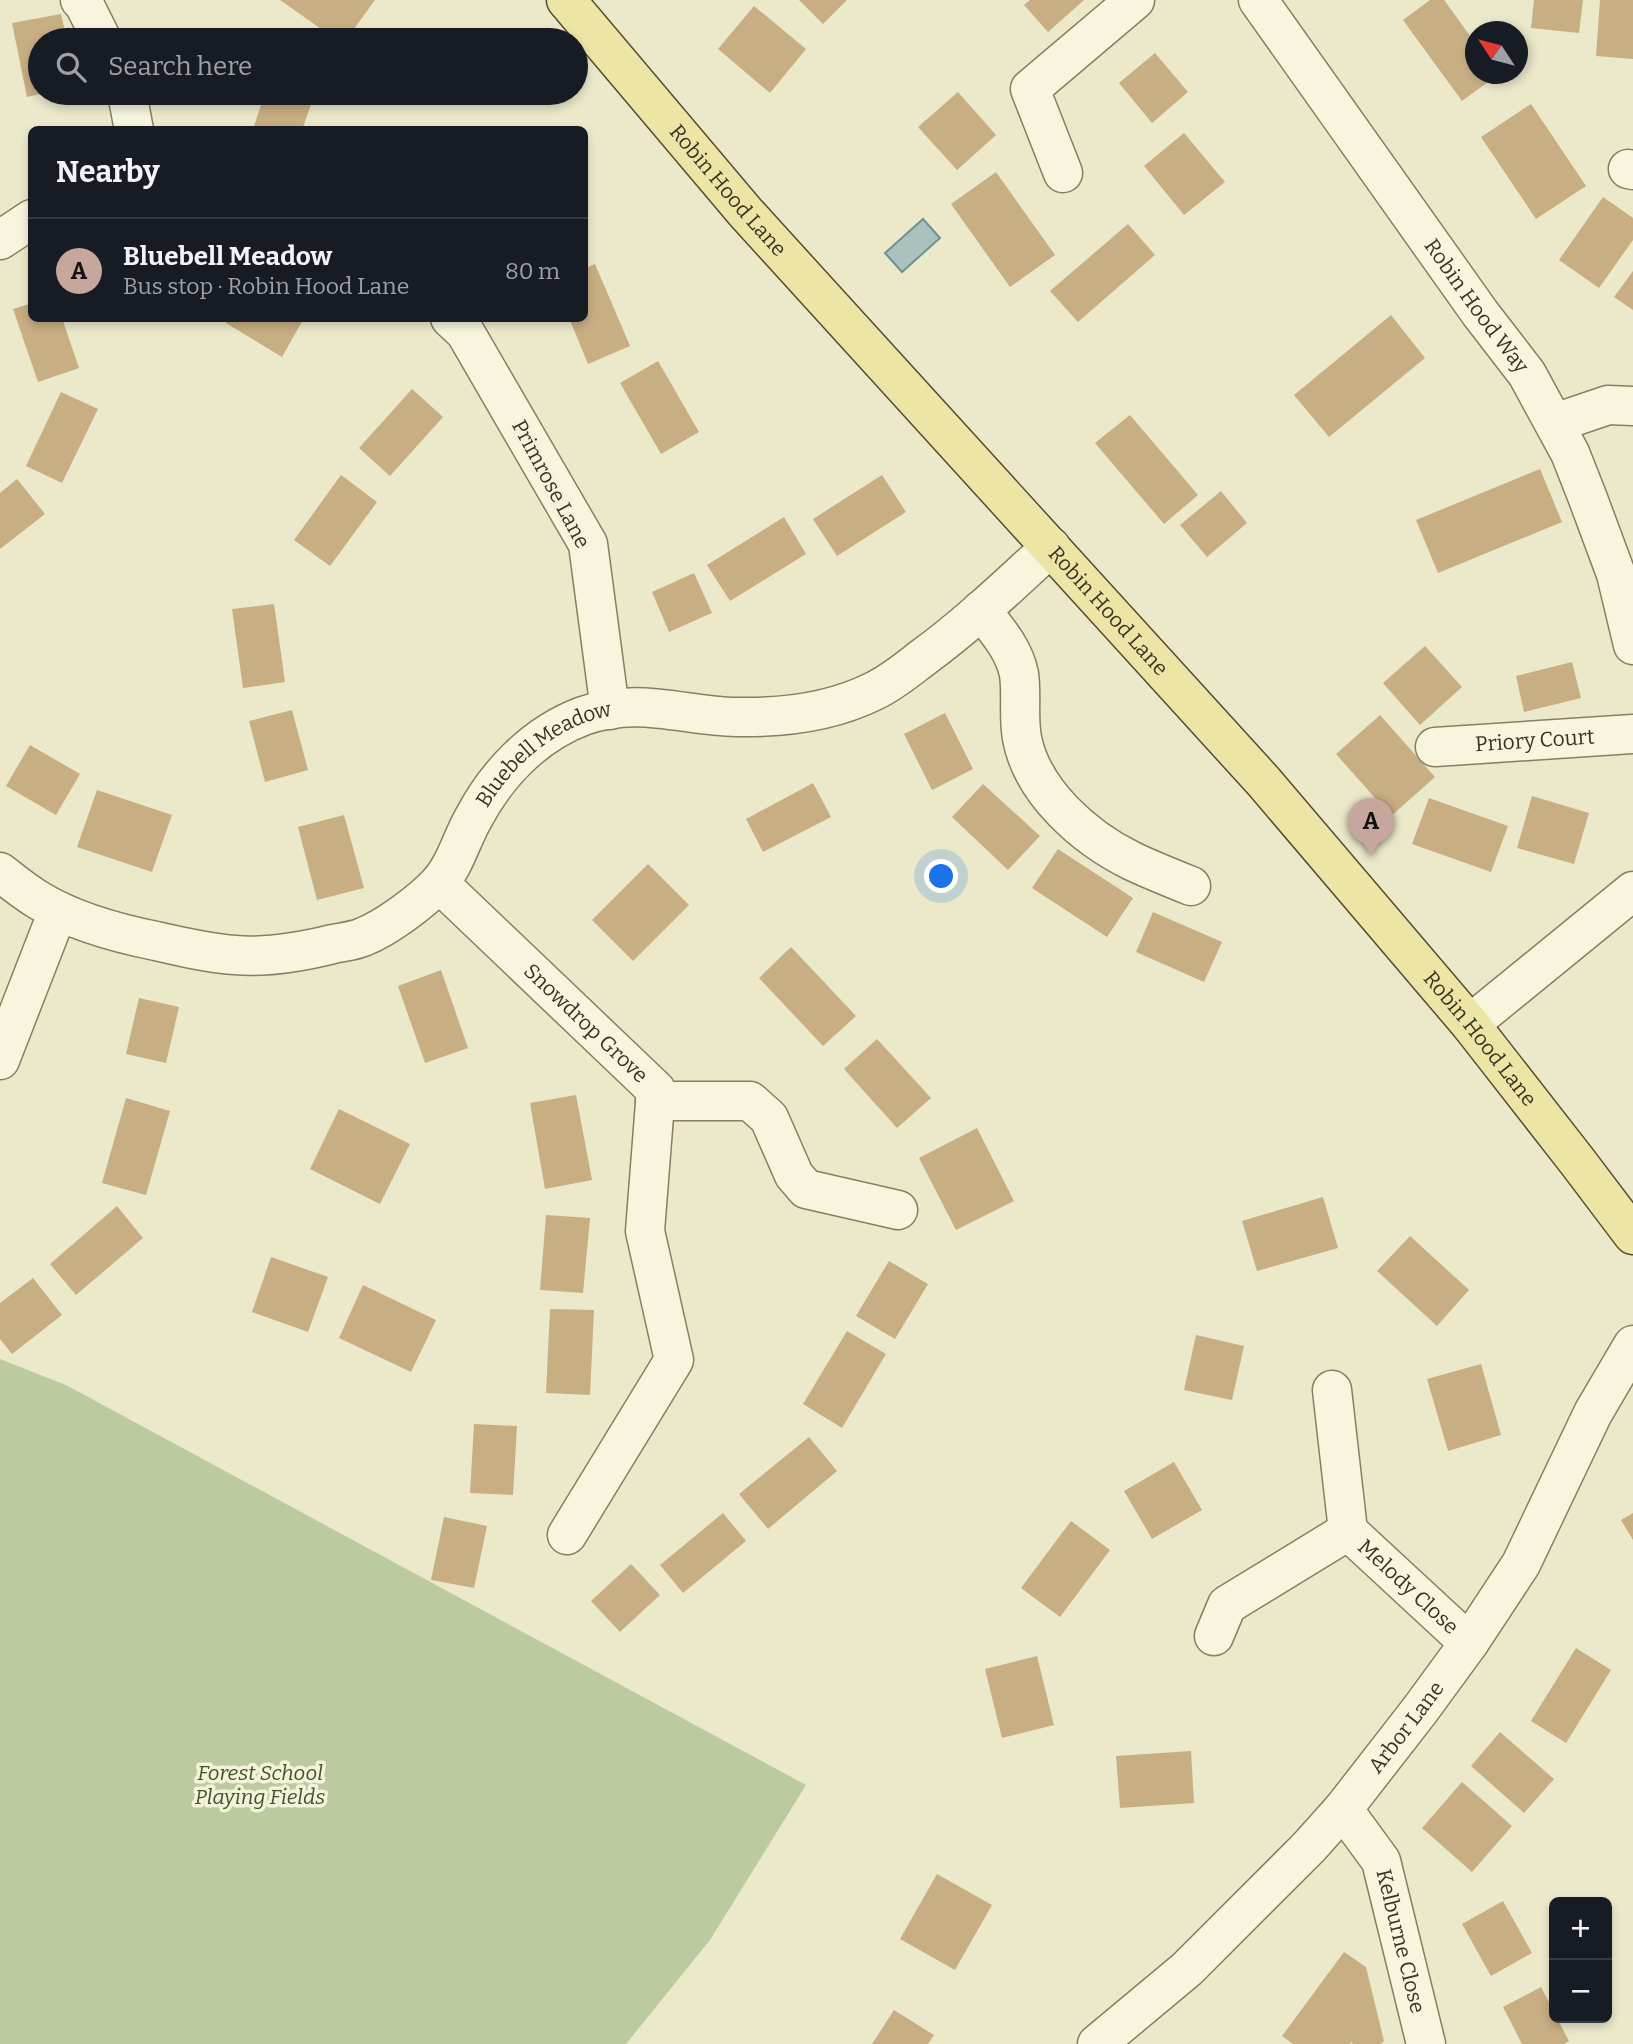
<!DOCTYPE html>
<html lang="en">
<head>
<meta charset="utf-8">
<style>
	body { margin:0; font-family:Bitter,serif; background:#242831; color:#f1f3f6 }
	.controls { position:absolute; right:21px; bottom:21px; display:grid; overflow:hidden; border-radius:10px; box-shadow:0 4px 10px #0003 }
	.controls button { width:63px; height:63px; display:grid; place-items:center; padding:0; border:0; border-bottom:2px solid #363941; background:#171b24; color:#f1f3f6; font:35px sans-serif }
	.compass { position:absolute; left:1465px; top:21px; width:63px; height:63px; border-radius:50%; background:#171b24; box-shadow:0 4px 10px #0003; rotate:306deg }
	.you { position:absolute; left:942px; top:877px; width:24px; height:24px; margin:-18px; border:5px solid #fff; border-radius:50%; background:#1a73e8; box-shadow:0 0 0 10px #1a73e833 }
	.badge { display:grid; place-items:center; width:46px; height:46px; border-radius:50%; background:#c7a69e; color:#111; font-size:23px; font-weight:700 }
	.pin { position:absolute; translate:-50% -58px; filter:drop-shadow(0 2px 4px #0008) }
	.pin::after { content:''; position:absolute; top:37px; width:24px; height:21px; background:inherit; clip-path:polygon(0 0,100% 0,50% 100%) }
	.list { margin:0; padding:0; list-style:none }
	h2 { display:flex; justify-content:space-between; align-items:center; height:91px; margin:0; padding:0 28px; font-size:30px }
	h2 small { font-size:23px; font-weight:400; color:#9ea1a6 }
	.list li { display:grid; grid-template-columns:46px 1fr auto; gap:21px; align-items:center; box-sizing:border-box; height:105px; padding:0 28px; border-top:2px solid #363941 }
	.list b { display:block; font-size:26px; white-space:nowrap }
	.list p { margin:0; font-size:23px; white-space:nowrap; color:#9ea1a6 }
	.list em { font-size:23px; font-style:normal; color:#9ea1a6 }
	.icon { flex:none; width:38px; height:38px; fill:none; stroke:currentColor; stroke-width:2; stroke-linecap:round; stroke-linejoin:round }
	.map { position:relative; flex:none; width:1633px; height:2044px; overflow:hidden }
	.search { position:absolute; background:#171b24; box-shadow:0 4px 10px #0003; left:28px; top:28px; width:560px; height:77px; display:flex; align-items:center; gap:18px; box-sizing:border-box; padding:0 24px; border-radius:38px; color:#9ea1a6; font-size:26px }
	.panel { position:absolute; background:#171b24; box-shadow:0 4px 10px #0003; left:28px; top:126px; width:560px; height:196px; border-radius:10px }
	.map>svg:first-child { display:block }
</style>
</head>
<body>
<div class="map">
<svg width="1633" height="2044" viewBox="0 0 1633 2044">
	<rect width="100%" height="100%" fill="#ece9cb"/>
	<!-- green -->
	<polygon fill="#bcca9f" points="0,1359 66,1385 806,1785 710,1940 626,2044 0,2044"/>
	<!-- water -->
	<polygon fill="#abc1c0" stroke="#72908f" stroke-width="2" points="923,219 940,238 902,272 885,253"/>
	<!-- building -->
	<g fill="#c8ae83">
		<polygon points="280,0 375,0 346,40 337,40"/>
		<polygon points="799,0 847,0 823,24"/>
		<polygon points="1030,0 1084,0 1048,32 1024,5"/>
		<polygon points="1430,0 1444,0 1476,44 1476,74 1499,74 1462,101 1403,20"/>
		<polygon points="1534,0 1583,0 1579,33 1531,28"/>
		<polygon points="1600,0 1633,0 1633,59 1596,56"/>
		<polygon points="754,6 806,49 770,93 718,49"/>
		<polygon points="61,14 67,40 40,40 40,94 27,97 12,23"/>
		<polygon points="1155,53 1188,92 1152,123 1119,83"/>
		<polygon points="958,92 996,135 957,170 918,127"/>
		<polygon points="265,93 315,93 302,130 263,130 254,126"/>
		<polygon points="1531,104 1586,186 1536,219 1481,137"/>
		<polygon points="1184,133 1225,182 1184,215 1144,166"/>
		<polygon points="996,172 1055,255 1010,287 951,204"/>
		<polygon points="1603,197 1633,218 1633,240 1599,288 1559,260"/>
		<polygon points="1128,224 1155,255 1078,322 1050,291"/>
		<polygon points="595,264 630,346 588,364 569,318 584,318 584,269"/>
		<polygon points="1633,271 1633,310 1614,297"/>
		<polygon points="32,303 32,318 62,318 79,368 38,382 13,309"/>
		<polygon points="1391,315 1425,358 1329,437 1294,395"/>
		<polygon points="228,318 304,318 282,357 226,323"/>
		<polygon points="658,361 699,432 661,454 620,383"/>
		<polygon points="412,389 443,417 390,476 359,448"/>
		<polygon points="61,392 98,409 62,483 26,466"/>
		<polygon points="1130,415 1198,495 1164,524 1095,443"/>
		<polygon points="1540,469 1562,522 1438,573 1416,520"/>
		<polygon points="341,475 377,502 330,566 294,540"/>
		<polygon points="882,475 906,512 837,556 813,519"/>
		<polygon points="17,479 45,514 0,549 0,493"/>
		<polygon points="1221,491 1247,523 1207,557 1180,525"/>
		<polygon points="784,517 806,554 730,601 707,565"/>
		<polygon points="694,573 712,613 669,632 652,592"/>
		<polygon points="274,604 285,682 243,688 232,609"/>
		<polygon points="1425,646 1462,687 1420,725 1383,683"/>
		<polygon points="1572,662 1581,698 1524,712 1516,676"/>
		<polygon points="292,710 308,770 265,782 249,721"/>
		<polygon points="945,713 973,769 932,790 904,734"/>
		<polygon points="1380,715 1435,777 1391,816 1336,754"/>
		<polygon points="30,745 80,774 56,815 6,786"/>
		<polygon points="813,783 831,817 763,852 746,819"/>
		<polygon points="983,784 1040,836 1008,870 952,817"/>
		<polygon points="97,790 172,815 152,872 77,847"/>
		<polygon points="1532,796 1589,813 1574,864 1517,848"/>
		<polygon points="1429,798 1508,826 1491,872 1412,844"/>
		<polygon points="344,815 364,888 317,900 298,827"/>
		<polygon points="1058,849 1133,898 1107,937 1032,888"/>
		<polygon points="648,864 689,905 633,961 592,920"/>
		<polygon points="1153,912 1222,942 1204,982 1136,952"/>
		<polygon points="791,947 856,1016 823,1046 759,978"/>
		<polygon points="441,970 468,1048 425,1063 398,986"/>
		<polygon points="139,998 179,1007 166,1063 126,1054"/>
		<polygon points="877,1039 931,1098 897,1128 844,1069"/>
		<polygon points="576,1095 592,1180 545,1189 530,1103"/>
		<polygon points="126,1098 170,1111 146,1195 102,1183"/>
		<polygon points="339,1109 410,1144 380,1204 310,1169"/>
		<polygon points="977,1128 1014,1201 956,1230 919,1158"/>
		<polygon points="1323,1197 1338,1248 1257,1271 1242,1221"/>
		<polygon points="117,1206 143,1238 76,1295 50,1264"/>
		<polygon points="546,1215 590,1218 583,1293 540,1290"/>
		<polygon points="1410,1236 1469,1290 1437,1326 1377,1271"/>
		<polygon points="271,1257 328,1277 308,1332 252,1312"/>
		<polygon points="889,1261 928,1284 895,1339 856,1316"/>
		<polygon points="33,1278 62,1315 12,1354 0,1339 0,1303"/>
		<polygon points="363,1285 436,1320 411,1372 339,1338"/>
		<polygon points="550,1309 594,1310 590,1395 546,1393"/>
		<polygon points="847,1331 886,1354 842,1428 803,1404"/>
		<polygon points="1196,1335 1244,1346 1232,1400 1184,1390"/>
		<polygon points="1481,1364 1501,1435 1448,1451 1427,1379"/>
		<polygon points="474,1424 517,1426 513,1495 470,1493"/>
		<polygon points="809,1437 837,1471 768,1529 739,1494"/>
		<polygon points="1174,1462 1202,1510 1152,1539 1124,1491"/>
		<polygon points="723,1513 746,1541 683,1593 660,1565"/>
		<polygon points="1633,1513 1633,1540 1621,1520"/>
		<polygon points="444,1517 487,1526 474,1588 431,1580"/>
		<polygon points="1071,1521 1110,1550 1060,1617 1021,1588"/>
		<polygon points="631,1564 660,1595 620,1632 591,1601"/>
		<polygon points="1576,1648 1611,1670 1566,1743 1531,1721"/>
		<polygon points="1037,1656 1054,1725 1002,1738 985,1669"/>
		<polygon points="1500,1732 1554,1779 1524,1813 1471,1766"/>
		<polygon points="1191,1751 1194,1803 1120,1808 1116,1756"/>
		<polygon points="1462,1782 1512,1826 1472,1872 1422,1828"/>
		<polygon points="937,1874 992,1905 955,1970 900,1939"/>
		<polygon points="1503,1901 1532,1953 1491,1976 1462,1924"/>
		<polygon points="1344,1952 1366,1967 1384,2041 1381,2044 1353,2044 1351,2042 1350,2044 1293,2044 1282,2036"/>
		<polygon points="1541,1987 1554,2012 1554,2018 1557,2018 1569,2041 1564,2044 1522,2044 1503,2007"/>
		<polygon points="894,2010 934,2035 928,2044 872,2044"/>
	</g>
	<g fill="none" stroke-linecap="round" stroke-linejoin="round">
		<!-- minor casing -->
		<g stroke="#897e60" stroke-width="41">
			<g id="minor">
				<polyline points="80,0 84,4 102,40"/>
				<path id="s1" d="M1258 0 1480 313 1527 374 1570 453 1587 496 1616 574 1633 645"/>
				<polyline points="127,93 134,130"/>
				<polyline points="1628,169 1633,170"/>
				<polyline points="1063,173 1030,89 1135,0"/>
				<polyline points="0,240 32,219"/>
				<polyline points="450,318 465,332 588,544 610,710"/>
				<polyline points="1555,423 1608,405 1633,406"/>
				<path d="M981 610C996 629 1014 649 1019 674 1022 695 1018 717 1022 738 1032 792 1085 838 1132 861 1151 870 1171 878 1191 886"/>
				<path id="s2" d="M1435 747 1633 734"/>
				<path id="s3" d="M0 872C13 882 26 893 40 901 75 922 116 933 156 941 182 947 208 953 235 955 268 958 301 952 333 944 342 942 354 941 363 937 386 928 421 902 438 884 455 866 461 840 473 819 497 773 535 734 583 716 638 696 683 716 736 717 782 718 832 712 874 691 893 682 909 668 925 656 970 623 1010 584 1051 547"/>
				<path id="s4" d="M439 883 656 1090 645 1231 674 1360 567 1535"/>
				<polyline points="1470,1024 1633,891"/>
				<polyline points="0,1060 58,911"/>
				<polyline points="655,1101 750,1101 769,1118 794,1175 806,1189 898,1210"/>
				<path id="s5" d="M1332 1390 1348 1531 1469 1643"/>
				<polyline points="1214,1636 1227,1605 1348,1531"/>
				<path id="s6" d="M1343 1809 1381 1861 1426 2044"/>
				<path id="s7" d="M1097 2044 1187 1969 1309 1847 1343 1809 1420 1710 1469 1643 1521 1564 1593 1413 1633 1345"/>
			</g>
		</g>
		<!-- major casing -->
		<g stroke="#574b33" stroke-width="41">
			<g id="major">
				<path id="s8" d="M566 0 746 213 1264 782 1470 1024 1577 1161 1633 1235"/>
			</g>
		</g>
		<!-- minor -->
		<use href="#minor" stroke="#f7f5de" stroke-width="38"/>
		<!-- major -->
		<use href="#major" stroke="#ece5a6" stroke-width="38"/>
	</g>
	<g text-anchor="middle" stroke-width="7" stroke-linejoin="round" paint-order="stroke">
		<!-- street labels -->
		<g font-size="21" fill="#3a3322" stroke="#f4f2da">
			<text dy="7" stroke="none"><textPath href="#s8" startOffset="250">Robin Hood Lane</textPath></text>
			<text dy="7" stroke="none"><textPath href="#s1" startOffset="376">Robin Hood Way</textPath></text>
			<text transform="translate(551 484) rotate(62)" y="7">Primrose Lane</text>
			<text dy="7" stroke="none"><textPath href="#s8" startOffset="817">Robin Hood Lane</textPath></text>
			<text dy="7" stroke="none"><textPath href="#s2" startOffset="100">Priory Court</textPath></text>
			<text dy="7" stroke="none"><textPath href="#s3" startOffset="649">Bluebell Meadow</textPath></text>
			<text dy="7" stroke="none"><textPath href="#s4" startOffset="203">Snowdrop Grove</textPath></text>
			<text dy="7" stroke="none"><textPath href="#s8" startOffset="1384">Robin Hood Lane</textPath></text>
			<text dy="7" stroke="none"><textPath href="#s5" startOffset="224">Melody Close</textPath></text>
			<text dy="7" stroke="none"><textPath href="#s7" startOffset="444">Arbor Lane</textPath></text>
			<text dy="7" stroke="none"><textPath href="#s6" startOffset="147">Kelburne Close</textPath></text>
		</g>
		<!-- park labels -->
		<g font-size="21" font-style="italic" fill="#41552a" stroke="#f4f2da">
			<text x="260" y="1780">Forest School<tspan x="260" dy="24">Playing Fields</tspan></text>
		</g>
	</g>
</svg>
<div class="controls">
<button>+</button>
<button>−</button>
</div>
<svg class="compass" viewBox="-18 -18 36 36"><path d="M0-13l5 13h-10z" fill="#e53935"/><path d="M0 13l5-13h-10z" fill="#9ea1a6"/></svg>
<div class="you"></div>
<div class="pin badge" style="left:1371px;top:856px">A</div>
<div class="search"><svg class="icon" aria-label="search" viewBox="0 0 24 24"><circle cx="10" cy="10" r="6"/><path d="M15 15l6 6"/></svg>Search here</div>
<section class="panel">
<h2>Nearby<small></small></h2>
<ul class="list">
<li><span class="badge">A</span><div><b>Bluebell Meadow</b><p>Bus stop · Robin Hood Lane</p></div><em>80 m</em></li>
</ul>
</section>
</div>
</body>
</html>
